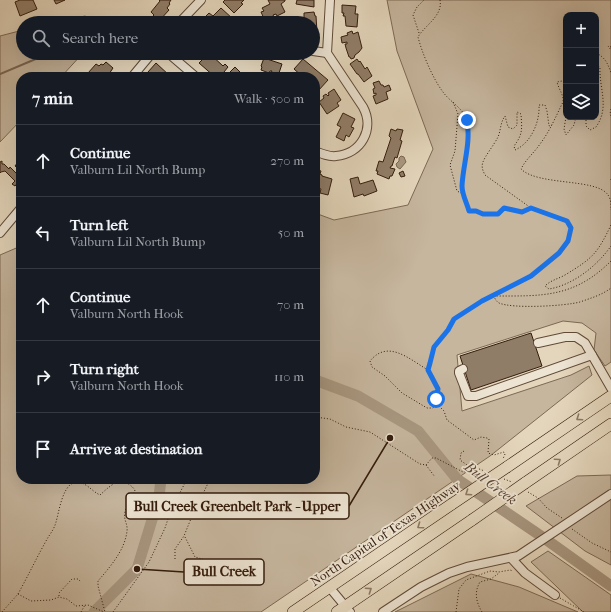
<!DOCTYPE html>
<html lang="en">
<head>
<meta charset="utf-8">
<style>
	body { margin:0; font-family:"IM FELL French Canon",serif; background:#242831; color:#f1f3f6 }
	.controls { position:absolute; right:12px; top:12px; display:grid; overflow:hidden; border-radius:8px; box-shadow:0 4px 16px #0002 }
	.controls button { width:36px; height:36px; display:grid; place-items:center; padding:0; border:0; border-bottom:1px solid #363941; background:#171b24; color:#f1f3f6; font:20px sans-serif }
	.stop { position:absolute; width:12px; height:12px; margin:-9px; border:3px solid #1a73e8; border-radius:50%; background:#fff }
	.stop.end { background:#1a73e8; border-color:#fff; box-shadow:0 1px 4px #0008 }
	.list { margin:0; padding:0; list-style:none }
	h2 { display:flex; justify-content:space-between; align-items:center; height:52px; margin:0; padding:0 16px; font-size:17px }
	h2 small { font-size:13px; font-weight:400; color:#9ea1a6 }
	.list li { display:grid; grid-template-columns:26px 1fr auto; gap:12px; align-items:center; box-sizing:border-box; height:72px; padding:0 16px; border-top:1px solid #363941 }
	.list b { display:block; font-size:15px; white-space:nowrap }
	.list p { margin:0; font-size:13px; white-space:nowrap; color:#9ea1a6 }
	.list em { font-size:13px; font-style:normal; color:#9ea1a6 }
	.icon { flex:none; width:22px; height:22px; fill:none; stroke:currentColor; stroke-width:2; stroke-linecap:round; stroke-linejoin:round }
	.map { position:relative; flex:none; width:611px; height:612px; overflow:hidden }
	.search { position:absolute; background:#171b24; box-shadow:0 4px 16px #0002; left:16px; top:16px; width:304px; height:44px; display:flex; align-items:center; gap:10px; box-sizing:border-box; padding:0 14px; border-radius:22px; color:#9ea1a6; font-size:15px }
	.panel { position:absolute; background:#171b24; box-shadow:0 4px 16px #0002; left:16px; top:72px; width:304px; height:412px; border-radius:16px }
	.map>svg:first-child { display:block }
</style>
</head>
<body>
<div class="map">
<svg width="611" height="612" viewBox="0 0 611 612">
	<rect width="100%" height="100%" fill="#e4d6bc"/>
	<filter id="stains"><feTurbulence type="fractalNoise" baseFrequency=".005" numOctaves="4"/><feColorMatrix values="0 0 0 0 .2 0 0 0 0 .09 0 0 0 0 .02 0 0 0 .5 -.17"/></filter>
	<radialGradient id="worn" r=".72"><stop offset=".6" stop-color="#630" stop-opacity="0"/><stop offset="1" stop-color="#630" stop-opacity=".3"/></radialGradient>
	<!-- green -->
	<g fill="#c6b69e" stroke="#7d6955" fill-rule="evenodd">
		<path d="M387 0H611V362L605 366 594 350 596 333 582 323 563 321 457 355 462 411 571 375 589 366 592 375 490 456 261 612H0V255L21 246V479H315V213L334 220 408 205 433 149 397 51ZM566 15H596V117H566Z"/>
		<polygon points="85,16 97,23 54,23"/>
		<polygon points="23,30 23,53 83,53 61,77 21,77 21,120 0,142 0,36"/>
		<polygon points="611,475 611,565 585,551 526,506 577,476"/>
		<polygon points="548,551 611,595 611,612 583,612 531,562"/>
		<polygon points="471,574 519,587 578,612 395,612"/>
	</g>
	<!-- water -->
	<polygon fill="#a89780" stroke="#7a6652" points="401,156 404,157 406,162 400,169 397,167 396,164 399,161 399,158"/>
	<g fill="none" stroke-linecap="round" stroke-linejoin="round">
		<!-- stream -->
		<polyline stroke="#7a6652" stroke-width="2" points="0,74 38,58 46,53"/>
		<!-- river -->
		<g stroke="#a89780" stroke-width="11">
			<polyline points="315,380 358,396 418,431 457,479 544,538 611,586"/>
			<polyline points="94,612 137,569 159,497 161,479"/>
		</g>
	</g>
	<!-- building -->
	<g fill="#907d68" stroke="#341c0c">
		<polygon points="20,0 33,0 37,9 20,16 15,2"/>
		<polygon points="54,0 65,0 56,4"/>
		<polygon points="159,0 171,0 169,3 170,4 167,8 169,10 159,21 153,16 154,15 151,12 160,1"/>
		<polygon points="225,0 244,0 241,3 243,4 234,13 223,2"/>
		<polygon points="268,0 285,0 285,1 281,4 285,12 277,16 276,14 273,15 275,19 266,23 261,12 264,11 262,8 270,4"/>
		<polygon points="297,0 314,0 314,7 296,4"/>
		<polygon points="342,5 356,6 355,14 358,14 357,27 346,26 345,16 343,16 344,13 342,13"/>
		<polygon points="221,8 233,19 229,23 224,19 220,23 205,23 202,20 209,13 213,16"/>
		<polygon points="314,12 315,16 316,16 317,32 313,33 313,23 298,22 304,21 304,13"/>
		<polygon points="147,16 154,23 140,23"/>
		<polygon points="352,31 353,34 358,32 362,48 359,52 355,55 354,58 351,59 350,57 349,57 346,48 345,44 347,44 347,42 342,43 341,37 348,35 347,33"/>
		<polygon points="117,53 128,53 123,58"/>
		<polygon points="209,53 223,66 225,64 228,67 220,77 215,77 199,63"/>
		<rect x="228" y="53" width="12" height="2"/>
		<polygon points="264,58 282,64 278,76 271,73 272,71 270,71 269,73 261,70 262,67 261,66"/>
		<polygon points="303,59 328,80 318,91 315,88 315,77 303,77 294,69"/>
		<polygon points="357,59 359,62 360,61 365,69 367,67 372,76 364,82 358,74 357,74 350,64"/>
		<polygon points="106,62 113,68 109,74 107,74 107,77 88,77 90,75 88,73 96,64 99,66 101,64 103,65"/>
		<polygon points="156,63 170,76 173,77 151,77 152,76 148,72"/>
		<polygon points="235,67 245,77 225,77"/>
		<polygon points="379,81 381,85 383,85 384,87 389,85 391,90 386,92 388,99 376,104 373,96 376,95 376,93 374,94 373,89 375,88 373,83"/>
		<polygon points="334,89 341,100 337,103 339,106 327,114 319,102 324,98 323,96 326,94 328,96 329,95 328,93"/>
		<polygon points="343,113 355,119 351,127 354,128 349,137 346,135 344,141 336,137 341,127 337,125"/>
		<polygon points="391,129 396,131 397,129 403,130 400,140 402,141 397,158 395,157 392,166 391,166 390,168 395,169 392,176 390,176 389,179 377,174 378,171 376,171 379,161 383,162 391,138 389,136"/>
		<polygon points="21,158 21,171 15,166"/>
		<polygon points="2,161 2,164 4,164 9,169 10,167 21,178 21,179 15,186 12,184 15,181 5,171 1,172 0,173 0,162"/>
		<polygon points="315,169 321,171 320,174 322,175 322,176 332,179 328,195 320,193 321,189 315,187"/>
		<polygon points="403,171 405,176 401,177 399,173"/>
		<polygon points="358,177 360,184 373,180 377,191 364,196 363,194 354,197 350,179"/>
		<polygon points="531,333 542,366 471,390 460,356"/>
	</g>
	<g fill="none" stroke-linecap="round" stroke-linejoin="round">
		<!-- minor casing -->
		<g stroke="#604a38" stroke-width="10">
			<g id="minor">
				<polyline points="179,23 201,0"/>
				<polyline points="313,51 327,53"/>
				<polyline points="168,53 196,77"/>
				<polyline points="132,77 152,53"/>
				<path d="M315 151C322 154 329 157 336 156 361 154 375 129 363 107L327 53 330 0"/>
				<polyline points="0,233 21,208"/>
				<polyline points="538,343 565,337 576,337 585,343 611,388"/>
				<polyline points="463,369 459,371 459,373 468,396 476,396 592,355"/>
				<polyline points="511,558 525,573 555,595"/>
				<polyline points="330,588 350,612"/>
				<polyline points="383,612 421,587 449,573 467,567 518,556 611,494"/>
			</g>
		</g>
		<!-- highway casing -->
		<g stroke="#341c0c" stroke-width="12">
			<g id="highway">
				<polyline points="507,467 611,396"/>
				<polyline points="525,483 611,424"/>
				<polyline points="293,612 452,504"/>
				<polyline points="337,612 472,520"/>
			</g>
		</g>
		<!-- path -->
		<g stroke="#341c0c" stroke-width="1" stroke-dasharray="1 2" stroke-linecap="butt">
			<path d="M440 0C443 16 425 25 418 37 422 53 433 79 443 92 450 102 463 108 467 120 469 125 468 130 468 135 468 153 462 171 462 187 462 195 467 203 469 211H476L483 214H498L504 208 522 212 531 208 485 175C483 171 481 167 483 162 485 156 494 145 498 137 501 130 500 123 505 116L508 127 513 129 517 125V112L521 114C522 129 523 134 514 146L515 150C531 143 540 122 539 105H545L547 111 549 126 552 125"/>
			<polyline points="419,33 413,15 417,7 424,0"/>
			<polyline points="611,47 608,46 611,50"/>
			<path d="M596 53C605 57 608 64 611 73"/>
			<path d="M566 85 562 81 557 82C559 90 564 95 563 102 556 116 550 131 540 144 534 153 526 159 521 169 538 186 597 178 608 195 611 199 611 205 611 210"/>
			<polyline points="453,102 458,114 455,151 450,165 457,191 463,194"/>
			<polyline points="611,109 610,114 611,116"/>
			<polyline points="566,117 564,129 566,135 574,125 576,117"/>
			<path d="M586 117V126L590 130 596 127C610 107 599 89 600 67L596 64"/>
			<polyline points="611,179 611,180"/>
			<path d="M611 225C597 254 593 258 565 275 558 279 551 280 545 286L549 289C573 285 597 266 611 246"/>
			<path d="M611 261C574 298 542 296 494 296 495 299 496 301 499 303 513 309 565 306 580 302 591 298 602 295 611 288"/>
			<path d="M428 370C409 359 388 339 370 361L372 367 385 376 402 393 427 408H433L437 404 436 399 438 389 428 370 434 347 437 342 448 331 454 319 461 314 482 301 531 276 559 253 568 241 571 228 567 221 532 208"/>
			<polyline points="437,404 444,411 447,420 474,440 481,437 487,438 489,439 488,453 494,455 504,452 505,454 503,459"/>
			<polyline points="315,417 330,419 346,427 370,432 420,464 426,465 432,458 436,458 463,472 480,469 484,471"/>
			<polyline points="464,451 461,453 460,460 474,470"/>
			<polyline points="426,465 435,477"/>
			<polyline points="504,479 512,482"/>
			<polyline points="528,492 538,498 547,508 562,518"/>
			<polyline points="572,529 592,543 611,552"/>
			<polyline points="185,537 195,557 209,561 215,566"/>
			<polyline points="175,559 175,549 184,536 190,521 210,479"/>
			<path d="M18 594C28 576 36 559 46 541 49 535 54 530 56 522 59 512 62 488 73 483 84 479 91 491 100 495 112 484 122 474 135 490 132 498 127 504 125 512 123 519 128 524 127 531 125 550 110 567 98 581V586L105 612"/>
			<polyline points="59,596 59,593 72,579 78,579 81,582"/>
			<polyline points="560,598 584,612"/>
			<polyline points="2,612 18,594 31,601 51,600 59,597 67,599 76,606 88,605 104,612"/>
			<polyline points="81,612 85,605"/>
			<polyline points="113,612 149,562 165,528 171,510 187,479"/>
			<polyline points="456,612 459,589 466,580 490,571 499,572 510,570 513,571"/>
			<path d="M482 612C476 602 474 592 480 582L491 579 499 573"/>
		</g>
		<!-- minor -->
		<use href="#minor" stroke="#ede4d3" stroke-width="8"/>
		<!-- highway -->
		<use href="#highway" stroke="#e4d6bc" stroke-width="11"/>
		<!-- highway-bridge casing -->
		<g stroke="#341c0c" stroke-width="12" stroke-linecap="butt">
			<g id="highway-bridge">
				<polyline points="452,504 507,467"/>
				<polyline points="472,520 525,483"/>
			</g>
		</g>
		<!-- highway-bridge -->
		<use href="#highway-bridge" stroke="#e4d6bc" stroke-width="11"/>
	</g>
	<!-- one-way arrows -->
	<defs><path id="oneway-chevron" d="M-2-3.5L2.5 0L-2 3.5" fill="none" stroke-width="1.6" stroke-linecap="round" stroke-linejoin="round"/></defs>
	<g stroke="#8c7964">
		<use href="#oneway-chevron" transform="translate(579 418) rotate(146)"/>
		<use href="#oneway-chevron" transform="translate(558 461) rotate(-35)"/>
		<use href="#oneway-chevron" transform="translate(468 493) rotate(146)"/>
		<use href="#oneway-chevron" transform="translate(420 526) rotate(145)"/>
		<use href="#oneway-chevron" transform="translate(369 590) rotate(-34)"/>
	</g>
	<g fill="none" stroke-linecap="round" stroke-linejoin="round">
		<!-- route -->
		<path stroke="#1a73e8" stroke-width="5" d="M436 399 438 389 428 370 430 363 434 347 448 330 454 319 482 301 531 276 559 253 568 241 571 228 567 221 531 208 522 212 504 208 498 214H483L476 211H469C467 203 462 195 462 186 463 164 471 144 467 120"/>
	</g>
	<g text-anchor="middle" stroke-width="3.5" stroke-linejoin="round" paint-order="stroke">
		<!-- street labels -->
		<g font-size="13" fill="#341c0c" stroke="#ede4d3">
			<text transform="translate(385 533) rotate(-34)" y="5">North Capital of Texas Highway</text>
		</g>
		<!-- water labels -->
		<g font-size="14" font-style="italic" fill="#5d4735" stroke="#ede4d3">
			<text transform="translate(491 483) rotate(37)" y="5">Bull Creek</text>
		</g>
	</g>
	<!-- callouts -->
	<path fill="none" stroke="#341c0c" stroke-width="1.5" d="M390 438L349 506M137 569L184 572"/>
	<g fill="#341c0c" stroke="#ede4d3" stroke-width="1.5">
		<circle cx="390" cy="438" r="4"/>
		<circle cx="137" cy="569" r="4"/>
	</g>
	<g fill="#ede4d3" stroke="#341c0c" stroke-width="1.5">
		<rect x="126" y="493" width="223" height="26" rx="4"/>
		<rect x="184" y="559" width="80" height="26" rx="4"/>
	</g>
	<g font-size="14" text-anchor="middle" font-weight="bold" fill="#341c0c">
		<text x="237" y="511">Bull Creek Greenbelt Park - Upper</text>
		<text x="224" y="576">Bull Creek</text>
	</g>
	<rect width="100%" height="100%" filter="url(#stains)"/>
	<rect width="100%" height="100%" fill="url(#worn)"/>
</svg>
<div class="controls">
<button>+</button>
<button>−</button>
<button><svg class="icon" aria-label="layers" viewBox="0 0 24 24"><path d="M12 4l9 5-9 5-9-5zM3 14l9 5 9-5"/></svg></button>
</div>
<div class="stop" style="left:436px;top:399px"></div>
<div class="stop end" style="left:467px;top:120px"></div>
<div class="search"><svg class="icon" aria-label="search" viewBox="0 0 24 24"><circle cx="10" cy="10" r="6"/><path d="M15 15l6 6"/></svg>Search here</div>
<section class="panel">
<h2>7 min<small>Walk · 500 m</small></h2>
<ul class="list">
<li><svg class="icon" aria-label="ahead" viewBox="0 0 24 24"><path d="M12 20V5M6 11l6-6 6 6"/></svg><div><b>Continue</b><p>Valburn Lil North Bump</p></div><em>270 m</em></li>
<li><svg class="icon" aria-label="left" viewBox="0 0 24 24"><path d="M17 20v-9H6M10 6l-5 5 5 5"/></svg><div><b>Turn left</b><p>Valburn Lil North Bump</p></div><em>50 m</em></li>
<li><svg class="icon" aria-label="ahead" viewBox="0 0 24 24"><path d="M12 20V5M6 11l6-6 6 6"/></svg><div><b>Continue</b><p>Valburn North Hook</p></div><em>70 m</em></li>
<li><svg class="icon" aria-label="right" viewBox="0 0 24 24"><path d="M7 20v-9h11M14 6l5 5-5 5"/></svg><div><b>Turn right</b><p>Valburn North Hook</p></div><em>110 m</em></li>
<li><svg class="icon" aria-label="arrive" viewBox="0 0 24 24"><path d="M6 21V4h12l-3 4 3 4H6"/></svg><div><b>Arrive at destination</b></div></li>
</ul>
</section>
</div>
</body>
</html>
